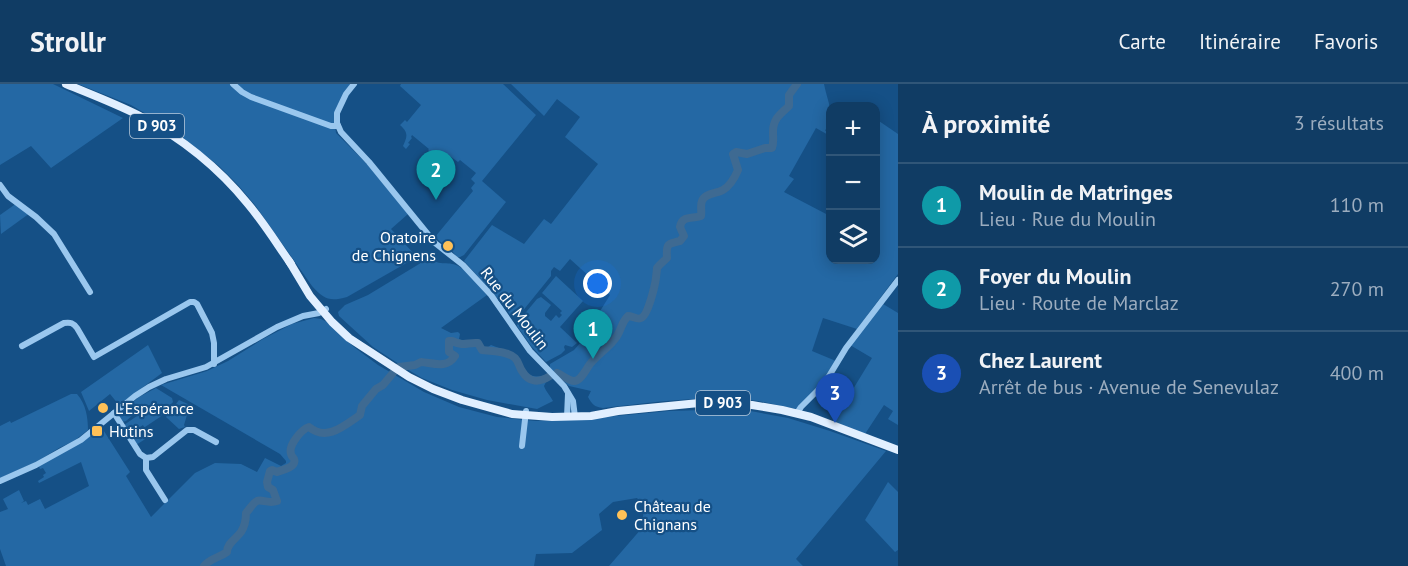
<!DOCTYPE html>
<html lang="fr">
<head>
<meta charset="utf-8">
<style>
	body { margin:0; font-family:"PT Sans",sans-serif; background:#19436a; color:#f1f3f6 }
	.controls { position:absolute; right:18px; top:18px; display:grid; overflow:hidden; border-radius:12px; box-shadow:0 3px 15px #0003 }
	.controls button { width:54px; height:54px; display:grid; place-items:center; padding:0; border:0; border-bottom:2px solid #305678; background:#103c64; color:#f1f3f6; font:30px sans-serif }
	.you { position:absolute; left:598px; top:200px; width:21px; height:21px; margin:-15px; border:4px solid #fff; border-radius:50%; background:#1a73e8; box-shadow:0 0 0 9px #1a73e833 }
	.badge { display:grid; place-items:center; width:39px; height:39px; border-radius:50%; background:#ffc157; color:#fff; font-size:20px; font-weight:700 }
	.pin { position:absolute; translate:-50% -50px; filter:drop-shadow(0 2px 3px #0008) }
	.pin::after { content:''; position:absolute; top:32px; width:21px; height:18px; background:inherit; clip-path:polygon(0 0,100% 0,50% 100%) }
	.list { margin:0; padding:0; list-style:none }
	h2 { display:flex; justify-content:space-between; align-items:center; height:78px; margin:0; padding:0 24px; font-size:26px }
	h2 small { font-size:20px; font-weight:400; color:#9cadbf }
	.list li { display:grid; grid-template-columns:39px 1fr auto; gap:18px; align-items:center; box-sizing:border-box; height:84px; padding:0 24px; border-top:2px solid #305678 }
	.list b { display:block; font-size:22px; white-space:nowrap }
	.list p { margin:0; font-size:20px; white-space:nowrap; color:#9cadbf }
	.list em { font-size:20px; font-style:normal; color:#9cadbf }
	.icon { flex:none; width:33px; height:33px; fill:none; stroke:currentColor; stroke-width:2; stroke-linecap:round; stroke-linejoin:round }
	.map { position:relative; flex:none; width:898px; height:482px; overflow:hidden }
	header { display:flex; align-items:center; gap:36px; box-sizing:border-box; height:84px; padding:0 30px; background:#103c64; border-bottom:2px solid #305678 }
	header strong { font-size:28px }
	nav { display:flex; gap:33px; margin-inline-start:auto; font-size:21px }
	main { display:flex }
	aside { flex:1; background:#103c64 }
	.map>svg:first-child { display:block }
</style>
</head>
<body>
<header>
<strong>Strollr</strong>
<nav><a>Carte</a><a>Itinéraire</a><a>Favoris</a></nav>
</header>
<main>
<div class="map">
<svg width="898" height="482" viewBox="0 0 898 482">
	<rect width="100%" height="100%" fill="#155086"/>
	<!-- green -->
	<g fill="#2468a4">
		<polygon points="0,0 53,0 123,34 51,84 31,62 0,81"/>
		<path d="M78 0H351L334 34 336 49 368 81 408 130 391 145 417 173 347 213C329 218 324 215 312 202L255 121 238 101 219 82 173 46 131 21Z"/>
		<path d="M401 0H503L536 31 482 97 506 118 464 171 460 173H457L445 158 443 160 435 153 473 107 471 104 475 99 471 95 476 89 460 76 458 78 447 70 438 80 434 76 436 73 428 66 429 65 412 51 411 53 412 54 408 59 410 60 406 65 403 62C407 53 409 49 400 41L405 36 407 38 421 21 400 2Z"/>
		<path d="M511 0H824C828 20 835 27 825 47L830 45V52L816 44 789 92 794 95 784 108 830 132V176H876V35L898 50V190L857 245 823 234 812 267 836 277 817 305 796 325C778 322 760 316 741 315 695 312 649 319 603 324 594 323 592 320 588 313L591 307 569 302 550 284V280L574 266 581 258 610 211 570 175 560 187 554 183 551 187V192L517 234 511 232 501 218 464 177 492 141 524 160 544 135 551 140 598 80 565 53 580 33 557 15 544 32Z"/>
		<polygon points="17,119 30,129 1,150 0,131"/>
		<path d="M429 174C440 183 449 176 460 183 470 189 480 203 487 211L441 244 451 249 458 248 460 250 459 255 467 259 473 256 479 257 485 265 491 261C498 264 507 266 514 270 518 273 518 278 520 282 527 294 538 294 549 290L551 293 547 296 544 302C546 308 550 311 553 317L537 325 487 316 452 306 422 294 405 284 373 263 339 232 338 228 345 221 368 211Z"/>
		<polygon points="556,192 583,217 560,243 577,259 572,263 565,261 564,263 565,266 561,270 546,278 531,262 517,242 517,239 537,215 541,213 551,221 545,229 545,232 551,237 556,231 559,234 562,231 560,229 562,227 542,209"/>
		<polygon points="883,220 898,229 898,341 888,335 893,327 884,321 865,350 833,338 872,274 850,261"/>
		<polygon points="314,234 321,235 327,238 354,263 378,281 424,308 459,323 497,333 536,337 605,333 669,327 740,325 788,334 830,347 886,367 796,475 803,482 609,482 642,444 644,422 637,414 613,418 599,430 602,446 572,469 536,470 534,482 6,482 0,465 0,428 8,425 3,415 19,406 24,417 21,419 26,417 28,421 40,415 45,425 89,402 81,378 39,399 38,397 44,393 43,391 46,389 43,384 40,385 39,382 83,357 102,344 130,388 126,392 151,433 195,389 215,379 241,380 257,388 265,374 281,382 286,379 286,377 280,370 161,301 207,287 228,277 263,255 292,240"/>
		<polygon points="148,261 162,289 119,321 110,310 89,327 81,308"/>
		<polygon points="156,304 172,314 173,318 160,333 145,343 150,352 136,361 132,353 144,343 143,341 130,350 124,341 137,332 135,329 126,337 122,338 119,330 139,313"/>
		<path d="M71 310H77C86 320 88 334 88 346L74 357 59 364 38 377 0 394V342L10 337 11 339Z"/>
		<polygon points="179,316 190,321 184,341 185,343 179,345 166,333"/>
		<polygon points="888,398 898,408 898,466 895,468 865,436"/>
	</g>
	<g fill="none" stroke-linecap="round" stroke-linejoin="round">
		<!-- river -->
		<g stroke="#3e6a92" stroke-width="8">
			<path d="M399 283 415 281 421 278C433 279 447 285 455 272L449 268V257H452C465 263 467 258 478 259L482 266C491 267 508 267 515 274 519 278 519 283 522 287 529 299 539 299 550 292"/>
			<path d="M557 289C562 291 569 297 574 297 581 297 586 285 590 280 598 270 610 263 617 252 622 244 621 239 628 232 632 232 638 236 641 234 648 232 655 201 656 194 656 192 657 186 657 184 659 181 664 177 667 174 666 160 667 160 680 157L684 152 680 143C682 131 692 135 701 132 702 127 700 122 702 117 705 109 716 110 723 106 730 102 735 93 738 86L733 70 736 68 747 70 765 64H772C774 58 773 55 773 48 773 35 780 30 789 22V11L797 0"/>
			<path d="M204 482C210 474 219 474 227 468 227 459 236 455 241 448 245 442 246 435 246 429 249 426 253 419 257 417 262 415 268 420 277 417L273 406 268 403 267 398 270 387 272 386 277 388C282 386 292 384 294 379 296 373 292 375 291 370 288 361 302 345 309 343 327 358 345 341 360 331L362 322 376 305 383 301 393 289"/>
		</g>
		<!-- minor -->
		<g stroke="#9ac7ee" stroke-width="6">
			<polyline points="233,0 242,8 251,13 331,42 338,42"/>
			<polyline points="354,0 346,10 337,29 337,39 341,48 369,78 435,159 463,181 491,211 530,267 564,302 573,317 575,333"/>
			<polyline points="0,101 8,112 36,133 54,150 90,208"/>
			<path d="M22 262 64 239C71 238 73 239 77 244L94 273 190 218H194L197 220 212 249 214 259V280"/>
			<polyline points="114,329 140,370 146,374 153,373 187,346 194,346 216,358"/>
			<polyline points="797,329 801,323 819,305 826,297 846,264 898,196"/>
			<polyline points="567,333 568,310"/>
			<polyline points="522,362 526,327"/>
			<polyline points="146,374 146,386 165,416"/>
			<polyline points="0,397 36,381 81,356 135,312 149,303 166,295 206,283 277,243 303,232 319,229 326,225"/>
		</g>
		<!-- major -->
		<g stroke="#e1efff" stroke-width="8">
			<path d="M66 0C90 10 114 19 138 31 180 53 218 83 248 120 264 139 277 160 291 180"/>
			<polyline points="289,177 310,212 332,238 349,254 409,293 433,305 462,316 512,330 552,333 591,332 618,327 699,319 752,321 782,326 811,333 898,366"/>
		</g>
	</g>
	<!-- markers -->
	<g fill="#ffc157" stroke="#155086" stroke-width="2">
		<circle cx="448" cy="162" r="6"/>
		<circle cx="103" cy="324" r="6"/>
		<rect x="91" y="341" width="12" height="12" rx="3"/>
		<circle cx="622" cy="431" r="6"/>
	</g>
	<g text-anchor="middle" stroke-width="4.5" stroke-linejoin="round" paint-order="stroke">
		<!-- shield labels -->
		<g fill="#155086" stroke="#b9cadb" stroke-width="1.5">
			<rect x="130" y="30" width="54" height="24" rx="4.5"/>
			<rect x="696" y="307" width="54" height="24" rx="4.5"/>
		</g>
		<g font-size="15" font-weight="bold" fill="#fff">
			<text x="157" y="47">D 903</text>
			<text x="723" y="324">D 903</text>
		</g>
		<!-- poi labels -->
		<g font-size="16" fill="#fff" stroke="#155086" text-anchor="start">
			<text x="436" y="159" text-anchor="end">Oratoire<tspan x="436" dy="18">de Chignens</tspan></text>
			<text x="115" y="330">L'Espérance</text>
			<text x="109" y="353">Hutins</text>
			<text x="634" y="428">Château de<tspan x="634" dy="18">Chignans</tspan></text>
		</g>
		<!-- street labels -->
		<g font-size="16" fill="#fff" stroke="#155086">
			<text transform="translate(515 224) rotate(52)" y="6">Rue du Moulin</text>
		</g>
	</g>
</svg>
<div class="controls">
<button>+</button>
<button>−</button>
<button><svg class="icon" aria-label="layers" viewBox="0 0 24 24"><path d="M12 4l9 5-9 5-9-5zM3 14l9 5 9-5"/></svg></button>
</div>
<div class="you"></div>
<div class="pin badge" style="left:593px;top:275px;background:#0f9aa8">1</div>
<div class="pin badge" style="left:436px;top:116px;background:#0f9aa8">2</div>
<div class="pin badge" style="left:835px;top:339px;background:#1a4fb4">3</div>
</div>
<aside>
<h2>À proximité<small>3 résultats</small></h2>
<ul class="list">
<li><span class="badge" style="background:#0f9aa8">1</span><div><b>Moulin de Matringes</b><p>Lieu · Rue du Moulin</p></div><em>110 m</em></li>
<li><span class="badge" style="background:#0f9aa8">2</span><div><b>Foyer du Moulin</b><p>Lieu · Route de Marclaz</p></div><em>270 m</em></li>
<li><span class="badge" style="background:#1a4fb4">3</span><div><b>Chez Laurent</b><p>Arrêt de bus · Avenue de Senevulaz</p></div><em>400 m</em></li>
</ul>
</aside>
</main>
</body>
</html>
